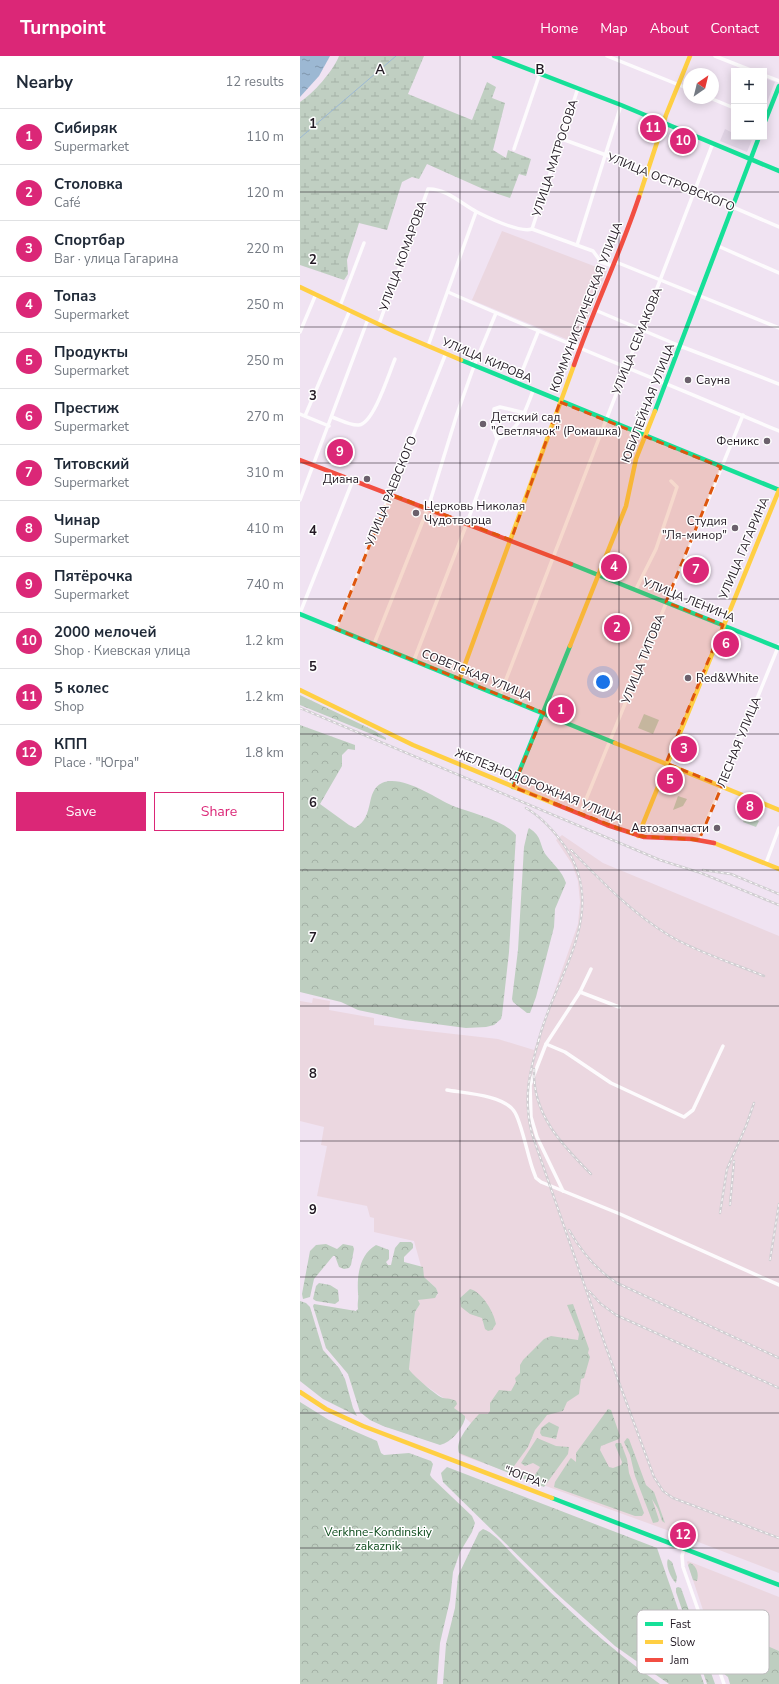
<!DOCTYPE html>
<html lang="en">
<head>
<meta charset="utf-8">
<style>
	body { margin:0; font-family:"Nunito Sans",sans-serif; background:#f2f2f3; color:#1f2937 }
	.controls { position:absolute; right:12px; top:12px; display:grid; overflow:hidden; border-radius:0px; box-shadow:0 2px 10px #0003 }
	.controls button { width:36px; height:36px; display:grid; place-items:center; padding:0; border:0; border-bottom:1px solid #e0e1e3; background:#fff; color:#1f2937; font:20px sans-serif }
	.compass { position:absolute; left:383px; top:12px; width:36px; height:36px; border-radius:50%; background:#fff; box-shadow:0 2px 10px #0003; rotate:35deg }
	.you { position:absolute; left:303px; top:626px; width:14px; height:14px; margin:-10px; border:3px solid #fff; border-radius:50%; background:#1a73e8; box-shadow:0 0 0 6px #1a73e833 }
	.badge { display:grid; place-items:center; width:26px; height:26px; border-radius:50%; background:#db2777; color:#fff; font-size:13px; font-weight:700 }
	.pin { position:absolute; translate:-50% -50%; border:2px solid #fff; box-shadow:0 1px 4px #0006 }
	.list { margin:0; padding:0; list-style:none }
	h2 { display:flex; justify-content:space-between; align-items:center; height:52px; margin:0; padding:0 16px; font-size:17px }
	h2 small { font-size:13px; font-weight:400; color:#747a83 }
	.list li { display:grid; grid-template-columns:26px 1fr auto; gap:12px; align-items:center; box-sizing:border-box; height:56px; padding:0 16px; border-top:1px solid #e0e1e3 }
	.list b { display:block; font-size:15px; white-space:nowrap }
	.list p { margin:0; font-size:13px; white-space:nowrap; color:#747a83 }
	.list em { font-size:13px; font-style:normal; color:#747a83 }
	.actions { display:flex; gap:8px; padding:12px 16px }
	.actions a { flex:1; padding:9px 0; border:1px solid #db2777; border-radius:0px; text-align:center; font-size:14px; color:#db2777 }
	.actions .main { background:#db2777; color:#fff }
	.map { position:relative; flex:none; width:479px; height:1628px; overflow:hidden }
	header { display:flex; align-items:center; gap:24px; box-sizing:border-box; height:56px; padding:0 20px; background:#db2777; color:#fff }
	header strong { font-size:19px }
	nav { display:flex; gap:22px; margin-inline-start:auto; font-size:14px }
	main { display:flex }
	aside { flex:1; background:#fff }
	.map>svg:first-child { display:block }
</style>
</head>
<body>
<header>
<strong>Turnpoint</strong>
<nav><a>Home</a><a>Map</a><a>About</a><a>Contact</a></nav>
</header>
<main>
<aside>
<h2>Nearby<small>12 results</small></h2>
<ul class="list">
<li><span class="badge">1</span><div><b>Сибиряк</b><p>Supermarket</p></div><em>110 m</em></li>
<li><span class="badge">2</span><div><b>Столовка</b><p>Café</p></div><em>120 m</em></li>
<li><span class="badge">3</span><div><b>Спортбар</b><p>Bar · улица Гагарина</p></div><em>220 m</em></li>
<li><span class="badge">4</span><div><b>Топаз</b><p>Supermarket</p></div><em>250 m</em></li>
<li><span class="badge">5</span><div><b>Продукты</b><p>Supermarket</p></div><em>250 m</em></li>
<li><span class="badge">6</span><div><b>Престиж</b><p>Supermarket</p></div><em>270 m</em></li>
<li><span class="badge">7</span><div><b>Титовский</b><p>Supermarket</p></div><em>310 m</em></li>
<li><span class="badge">8</span><div><b>Чинар</b><p>Supermarket</p></div><em>410 m</em></li>
<li><span class="badge">9</span><div><b>Пятёрочка</b><p>Supermarket</p></div><em>740 m</em></li>
<li><span class="badge">10</span><div><b>2000 мелочей</b><p>Shop · Киевская улица</p></div><em>1.2 km</em></li>
<li><span class="badge">11</span><div><b>5 колес</b><p>Shop</p></div><em>1.2 km</em></li>
<li><span class="badge">12</span><div><b>КПП</b><p>Place · &quot;Югра&quot;</p></div><em>1.8 km</em></li>
</ul>
<div class="actions"><a class="main">Save</a><a>Share</a></div>
</aside>
<div class="map">
<svg width="479" height="1628" viewBox="0 0 479 1628">
	<defs>
		<pattern id="forest-crowns" width="20" height="18" patternUnits="userSpaceOnUse"><rect width="20" height="18" fill="#becec0"/><path d="M2 6a3 3 0 1 1 6 0M12 15a3 3 0 1 1 6 0" fill="none" stroke="#a3b0a5"/></pattern>
		<pattern id="wetland-marsh" width="20" height="14" patternUnits="userSpaceOnUse"><rect width="20" height="14" fill="#c0cfc2"/><path d="M1 5h8M5 5V1M11 12h8M15 12V8" fill="none" stroke="#a5b1a7"/></pattern>
		<pattern id="water-ripples" width="26" height="14" patternUnits="userSpaceOnUse"><rect width="26" height="14" fill="#9cb8d3"/><path d="M2 4q2-2 4 0t4 0M15 11q2-2 4 0t4 0" fill="none" stroke="#7f95ab"/></pattern>
	</defs>
	<rect width="100%" height="100%" fill="#f0e3f2"/>
	<!-- commercial -->
	<g fill="#e1d4e5">
		<polygon points="464,22 475,26 464,54"/>
		<polygon points="434,71 434,81 453,81 447,96 420,85 425,73 431,76"/>
	</g>
	<!-- industrial -->
	<g fill="#ebd7e0">
		<polygon points="202,175 307,215 278,288 172,244"/>
		<polygon points="262,779 303,807 479,880 479,1517 375,1477 161,1399 158,1391 171,1367 154,1352 155,1350 116,1323 111,1318 109,1312 115,1256 120,1248 118,1244 137,1240 138,1237 136,1232 124,1221 114,1185 74,1176 74,1162 70,1161 67,1150 17,1140 27,1090 21,1089 24,1071 0,1065 0,945 12,947 13,942 30,945 29,954 74,962 74,969 198,983 234,994 278,868 280,846 278,825 272,808 256,784"/>
		<polygon points="388,1505 479,1541 479,1595 406,1563 387,1506"/>
	</g>
	<!-- green -->
	<g fill="#c0cfc2">
		<polygon points="344,658 359,664 353,678 338,672"/>
		<polygon points="378,740 387,743 383,750 373,754"/>
		<polygon points="446,760 459,765 456,771 443,766"/>
	</g>
	<!-- forest -->
	<g fill="url(#forest-crowns)">
		<polygon points="0,639 75,675 86,682 86,684 0,649"/>
		<path d="M0 669 55 689V694L48 693 42 699V710L20 748 49 769 55 772C76 760 64 736 82 727 102 718 135 742 153 750 171 757 204 764 216 779L209 896 202 959 201 963 194 969 186 971 166 972 105 964 58 954 41 946 0 936Z"/>
		<path d="M229 772C243 781 239 789 246 799 253 808 262 815 266 827L255 853 254 871 236 941 230 957H227L213 946 212 943 218 894 224 791 228 774Z"/>
		<path d="M100 1186H111L113 1188V1192L104 1201V1206L123 1211 124 1221 136 1232 138 1237 135 1242 118 1244 120 1248 115 1256 109 1313C111 1318 138 1341 143 1342 148 1343 150 1342 156 1345L157 1348 154 1352 165 1360V1363C161 1374 152 1386 140 1389L83 1370 70 1364 60 1356 48 1318 26 1292 13 1250 14 1248 56 1255 58 1253C57 1247 59 1242 58 1237 57 1220 59 1199 76 1189L89 1194V1203L86 1206 88 1209H91L95 1192Z"/>
		<polygon points="26,1188 37,1193 43,1188 53,1190 54,1193 51,1209 49,1212 44,1213 39,1211 35,1200 33,1200 14,1223 10,1241 3,1243 2,1238 10,1195 16,1189"/>
		<polygon points="19,1227 30,1229 38,1234 39,1245 35,1248 16,1245 13,1243 16,1230"/>
		<path d="M170 1233C182 1236 194 1256 196 1268L192 1274 188 1275 185 1273 182 1262 170 1258 161 1251 160 1242Z"/>
		<polygon points="0,1245 6,1247 10,1251 23,1294 39,1312 45,1323 53,1352 57,1360 23,1343 0,1325"/>
		<path d="M273 1248 289 1293 288 1297 290 1301 284 1322 281 1323 279 1338 267 1346 263 1355 247 1359 244 1363 235 1374 228 1391 209 1417 159 1397C154 1385 171 1367 179 1358H188L190 1355V1347L199 1334 211 1335 216 1326 215 1322 220 1317V1309L223 1304 244 1283 251 1280 278 1284 279 1278 267 1249Z"/>
		<polygon points="0,1346 29,1364 77,1385 81,1397 84,1399 109,1397 131,1405 133,1408 130,1419 132,1422 172,1460 175,1467 172,1476 160,1496 153,1516 150,1544 140,1587 137,1628 0,1628"/>
		<polygon points="308,1353 311,1354 320,1380 319,1383 301,1390 300,1394 309,1411 313,1412 321,1409 322,1406 315,1389 316,1387 321,1387 327,1403 329,1417 344,1457 342,1460 335,1460 254,1431 255,1426 270,1403 271,1402 276,1406 276,1397"/>
		<polygon points="249,1366 259,1371 256,1383 242,1380 240,1377 241,1372"/>
		<polygon points="237,1382 256,1390 269,1391 268,1398 244,1431 222,1422 225,1419 235,1419 240,1411 233,1407 225,1410 221,1407"/>
		<polygon points="327,1382 329,1383 346,1429 354,1436 365,1467 362,1465 358,1453 352,1443 359,1464 358,1466 353,1467 335,1420 330,1399 324,1386"/>
		<polygon points="147,1411 357,1492 404,1628 369,1628 315,1590 256,1537 143,1426 141,1417"/>
		<path d="M183 1473C195 1477 208 1494 217 1503 262 1549 307 1591 360 1628H143L146 1588 155 1552 158 1520 179 1476Z"/>
		<path d="M368 1503 372 1506 377 1521 376 1527C371 1523 365 1509 368 1503Z"/>
		<path d="M390 1507C397 1510 399 1518 397 1525L393 1524 388 1509Z"/>
		<polygon points="378,1531 381,1532 415,1628 407,1628 376,1536 376,1532"/>
		<polygon points="414,1566 479,1595 479,1628 430,1628 428,1621 423,1617 409,1580 415,1584 416,1582"/>
	</g>
	<!-- wetland -->
	<path fill="url(#wetland-marsh)" d="M39 0H124L108 38 172 64 187 26 196 31 192 42 205 47 193 94 206 102 208 94 231 103 226 120 219 118 210 142 183 133 127 108 119 123 112 121 102 126 87 174 59 167 47 204 48 218 44 224 0 209V46C13 38 33 15 39 0Z"/>
	<!-- water -->
	<polygon fill="url(#water-ripples)" points="0,0 30,0 19,20 0,41"/>
	<g fill="none" stroke-linecap="round" stroke-linejoin="round">
		<!-- stream -->
		<polyline stroke="#9cb8d3" stroke-width="1" points="0,82 96,0"/>
		<!-- street -->
		<g stroke="#fdfbfd" stroke-width="3.5">
			<polyline points="307,0 389,33"/>
			<polyline points="415,0 453,15"/>
			<polyline points="464,19 479,25"/>
			<polyline points="410,42 434,52"/>
			<polyline points="262,83 347,114 479,171"/>
			<polyline points="214,93 240,17"/>
			<polyline points="232,173 278,32"/>
			<polyline points="277,189 321,49"/>
			<polyline points="418,190 479,217"/>
			<polyline points="316,206 479,272"/>
			<path d="M148 236C257 284 369 328 479 375"/>
			<polyline points="40,250 64,187"/>
			<polyline points="295,254 380,290 479,328"/>
			<path d="M79 268 128 133C146 132 163 149 177 156 189 162 220 177 232 173L293 195 301 206 313 210"/>
			<polyline points="0,276 16,238"/>
			<polyline points="128,290 176,156"/>
			<polyline points="217,328 238,276"/>
			<polyline points="0,358 29,370"/>
			<polyline points="5,360 50,254"/>
			<path d="M32 361C40 364 51 370 59 369 74 367 89 317 95 303"/>
			<polyline points="197,383 193,372 194,353 200,351 225,357"/>
			<polyline points="0,444 68,263"/>
			<polyline points="336,533 356,493 377,431 371,425"/>
			<polyline points="0,557 53,424"/>
			<polyline points="36,573 146,297"/>
			<polyline points="74,588 128,452 157,358 174,310 196,257"/>
			<path d="M114 604 167 467 197 383C223 369 223 360 233 335"/>
			<polyline points="200,639 413,87"/>
			<polyline points="280,758 443,359"/>
			<polyline points="399,784 479,589"/>
			<polyline points="466,807 479,772"/>
			<polyline points="280,936 319,951"/>
			<polyline points="246,988 265,996 311,1027 384,1061 393,1054 423,990"/>
			<path d="M147 1034C164 1037 203 1039 214 1055 221 1064 228 1101 233 1114L236 1122 241 1126 320 1158 479 1229"/>
			<polyline points="263,1135 237,1081 231,1061 230,1029 246,988 280,936 291,913"/>
			<polyline points="384,1493 382,1500 383,1511 424,1628"/>
		</g>
		<!-- fast -->
		<g stroke="#16e098" stroke-width="4.5">
			<polyline points="194,0 321,49 479,115"/>
			<polyline points="464,68 479,30"/>
			<polyline points="161,304 479,434"/>
			<polyline points="355,355 459,81"/>
			<polyline points="271,508 479,592"/>
			<polyline points="0,558 315,687"/>
			<polyline points="213,731 270,590"/>
			<polyline points="252,1442 479,1529"/>
		</g>
		<!-- slow -->
		<g stroke="#ffcf43" stroke-width="4.5">
			<polyline points="339,141 366,59 390,0"/>
			<polyline points="0,231 95,276 161,304"/>
			<polyline points="270,590 326,450 336,403 355,355"/>
			<polyline points="160,622 274,309"/>
			<polyline points="0,634 113,689 255,748"/>
			<polyline points="315,687 479,754"/>
			<polyline points="338,780 479,434"/>
			<polyline points="414,787 479,813"/>
			<polyline points="0,1336 26,1353 63,1370 252,1442"/>
		</g>
		<!-- jam -->
		<g stroke="#f24e42" stroke-width="4.5">
			<path d="M274 309C294 252 320 198 339 141"/>
			<polyline points="0,404 271,508"/>
			<polyline points="255,748 307,769 344,781 392,783 414,787"/>
		</g>
		<!-- rail casing -->
		<g stroke="#d1ced2" stroke-width="2.5">
			<g id="rail">
				<polyline points="0,652 360,804 401,817 479,849"/>
				<path d="M226 752C243 762 255 776 266 792 310 859 253 922 238 987"/>
				<path d="M271 794C301 825 333 858 370 880 399 897 433 907 464 920"/>
				<polyline points="403,814 431,818 479,838"/>
				<path d="M239 983C229 1018 223 1042 232 1078L307 1294 354 1421 363 1435 373 1442 479 1482"/>
				<path d="M234 1013C232 1058 262 1089 291 1118"/>
				<polyline points="430,1149 434,1105"/>
				<polyline points="420,1157 427,1113 446,1070 454,1047"/>
				<path d="M269 1174C281 1195 296 1214 317 1227L479 1302"/>
				<polyline points="470,1204 479,1148"/>
				<polyline points="289,1235 301,1248 316,1259 479,1332"/>
			</g>
		</g>
		<!-- rail -->
		<use href="#rail" stroke="#fff" stroke-width="1" stroke-dasharray="3" stroke-linecap="butt"/>
	</g>
	<!-- marked area -->
	<path fill="#de560d" fill-opacity="0.2" stroke="#de560d" stroke-width="3" stroke-dasharray="8 5" stroke-linejoin="round" d="M260 346 421 411 366 546 423 569 366 707 422 730 399 784 338 780 213 731 244 657 36 573 90 438 211 484Z"/>
	<!-- grid -->
	<path fill="none" stroke="#231a24" stroke-width="1" stroke-opacity="0.55" d="M160 0V1628M319 0V1628M0 136H479M0 271H479M0 407H479M0 543H479M0 678H479M0 814H479M0 950H479M0 1085H479M0 1221H479M0 1357H479M0 1492H479"/>
	<!-- markers -->
	<g fill="#6b606c" stroke="#fff" stroke-width="1.5">
		<circle cx="388" cy="324" r="4"/>
		<circle cx="183" cy="368" r="4"/>
		<circle cx="467" cy="385" r="4"/>
		<circle cx="67" cy="423" r="4"/>
		<circle cx="116" cy="457" r="4"/>
		<circle cx="435" cy="472" r="4"/>
		<circle cx="388" cy="622" r="4"/>
		<circle cx="417" cy="772" r="4"/>
	</g>
	<g text-anchor="middle" stroke-width="3" stroke-linejoin="round" paint-order="stroke">
		<!-- street labels -->
		<g font-size="12" fill="#231a24" stroke="#fff">
			<text transform="translate(255 102) rotate(-72)" y="4">УЛИЦА МАТРОСОВА</text>
			<text transform="translate(371 126) rotate(22)" y="4">УЛИЦА ОСТРОВСКОГО</text>
			<text transform="translate(103 200) rotate(-70)" y="4">УЛИЦА КОМАРОВА</text>
			<text transform="translate(286 251) rotate(-69)" y="4">КОММУНИСТИЧЕСКАЯ УЛИЦА</text>
			<text transform="translate(337 285) rotate(-68)" y="4">УЛИЦА СЕМАКОВА</text>
			<text transform="translate(187 304) rotate(23)" y="4">УЛИЦА КИРОВА</text>
			<text transform="translate(348 347) rotate(-69)" y="4">ЮБИЛЕЙНАЯ УЛИЦА</text>
			<text transform="translate(91 435) rotate(-68)" y="4">УЛИЦА РАЕВСКОГО</text>
			<text transform="translate(444 492) rotate(-67)" y="4">УЛИЦА ГАГАРИНА</text>
			<text transform="translate(389 544) rotate(22)" y="4">УЛИЦА ЛЕНИНА</text>
			<text transform="translate(343 603) rotate(-68)" y="4">УЛИЦА ТИТОВА</text>
			<text transform="translate(177 619) rotate(22)" y="4">СОВЕТСКАЯ УЛИЦА</text>
			<text transform="translate(439 686) rotate(-68)" y="4">ЛЕСНАЯ УЛИЦА</text>
			<text transform="translate(239 730) rotate(22)" y="4">ЖЕЛЕЗНОДОРОЖНАЯ УЛИЦА</text>
			<text transform="translate(225 1421) rotate(21)" y="4">"ЮГРА"</text>
		</g>
		<!-- poi labels -->
		<g font-size="12" fill="#231a24" stroke="#fff" text-anchor="start">
			<text x="396" y="328">Сауна</text>
			<text x="191" y="365">Детский сад<tspan x="191" dy="14">"Светлячок" (Ромашка)</tspan></text>
			<text x="459" y="389" text-anchor="end">Феникс</text>
			<text x="59" y="427" text-anchor="end">Диана</text>
			<text x="124" y="454">Церковь Николая<tspan x="124" dy="14">Чудотворца</tspan></text>
			<text x="427" y="469" text-anchor="end">Студия<tspan x="427" dy="14">"Ля-минор"</tspan></text>
			<text x="396" y="626">Red&amp;White</text>
			<text x="409" y="776" text-anchor="end">Автозапчасти</text>
		</g>
		<!-- park labels -->
		<g font-size="12" fill="#0d4b1c" stroke="#fff">
			<text x="78" y="1480">Verkhne-Kondinskiy<tspan x="78" dy="14">zakaznik</tspan></text>
		</g>
	</g>
	<!-- legend -->
	<rect x="337" y="1554" width="132" height="64" rx="6" fill="#fff" stroke="#bdbabd" stroke-width="1"/>
	<rect x="345" y="1566" width="18" height="4" fill="#16e098"/>
	<rect x="345" y="1584" width="18" height="4" fill="#ffcf43"/>
	<rect x="345" y="1602" width="18" height="4" fill="#f24e42"/>
	<g font-size="11" fill="#231a24">
		<text x="370" y="1572">Fast</text>
		<text x="370" y="1590">Slow</text>
		<text x="370" y="1608">Jam</text>
	</g>
	<g font-size="13" text-anchor="middle" font-weight="bold" fill="#231a24" stroke="#fff" stroke-width="3" stroke-linejoin="round" paint-order="stroke">
		<text x="80" y="18">A</text>
		<text x="240" y="18">B</text>
		<text x="13" y="72">1</text>
		<text x="13" y="208">2</text>
		<text x="13" y="344">3</text>
		<text x="13" y="479">4</text>
		<text x="13" y="615">5</text>
		<text x="13" y="751">6</text>
		<text x="13" y="886">7</text>
		<text x="13" y="1022">8</text>
		<text x="13" y="1158">9</text>
	</g>
</svg>
<div class="controls">
<button>+</button>
<button>−</button>
</div>
<svg class="compass" viewBox="-18 -18 36 36"><path d="M0-13l5 13h-10z" fill="#e53935"/><path d="M0 13l5-13h-10z" fill="#747a83"/></svg>
<div class="you"></div>
<div class="pin badge" style="left:261px;top:654px">1</div>
<div class="pin badge" style="left:317px;top:572px">2</div>
<div class="pin badge" style="left:384px;top:693px">3</div>
<div class="pin badge" style="left:314px;top:511px">4</div>
<div class="pin badge" style="left:370px;top:724px">5</div>
<div class="pin badge" style="left:426px;top:588px">6</div>
<div class="pin badge" style="left:396px;top:514px">7</div>
<div class="pin badge" style="left:450px;top:751px">8</div>
<div class="pin badge" style="left:40px;top:396px">9</div>
<div class="pin badge" style="left:383px;top:85px">10</div>
<div class="pin badge" style="left:353px;top:72px">11</div>
<div class="pin badge" style="left:383px;top:1479px">12</div>
</div>
</main>
</body>
</html>
